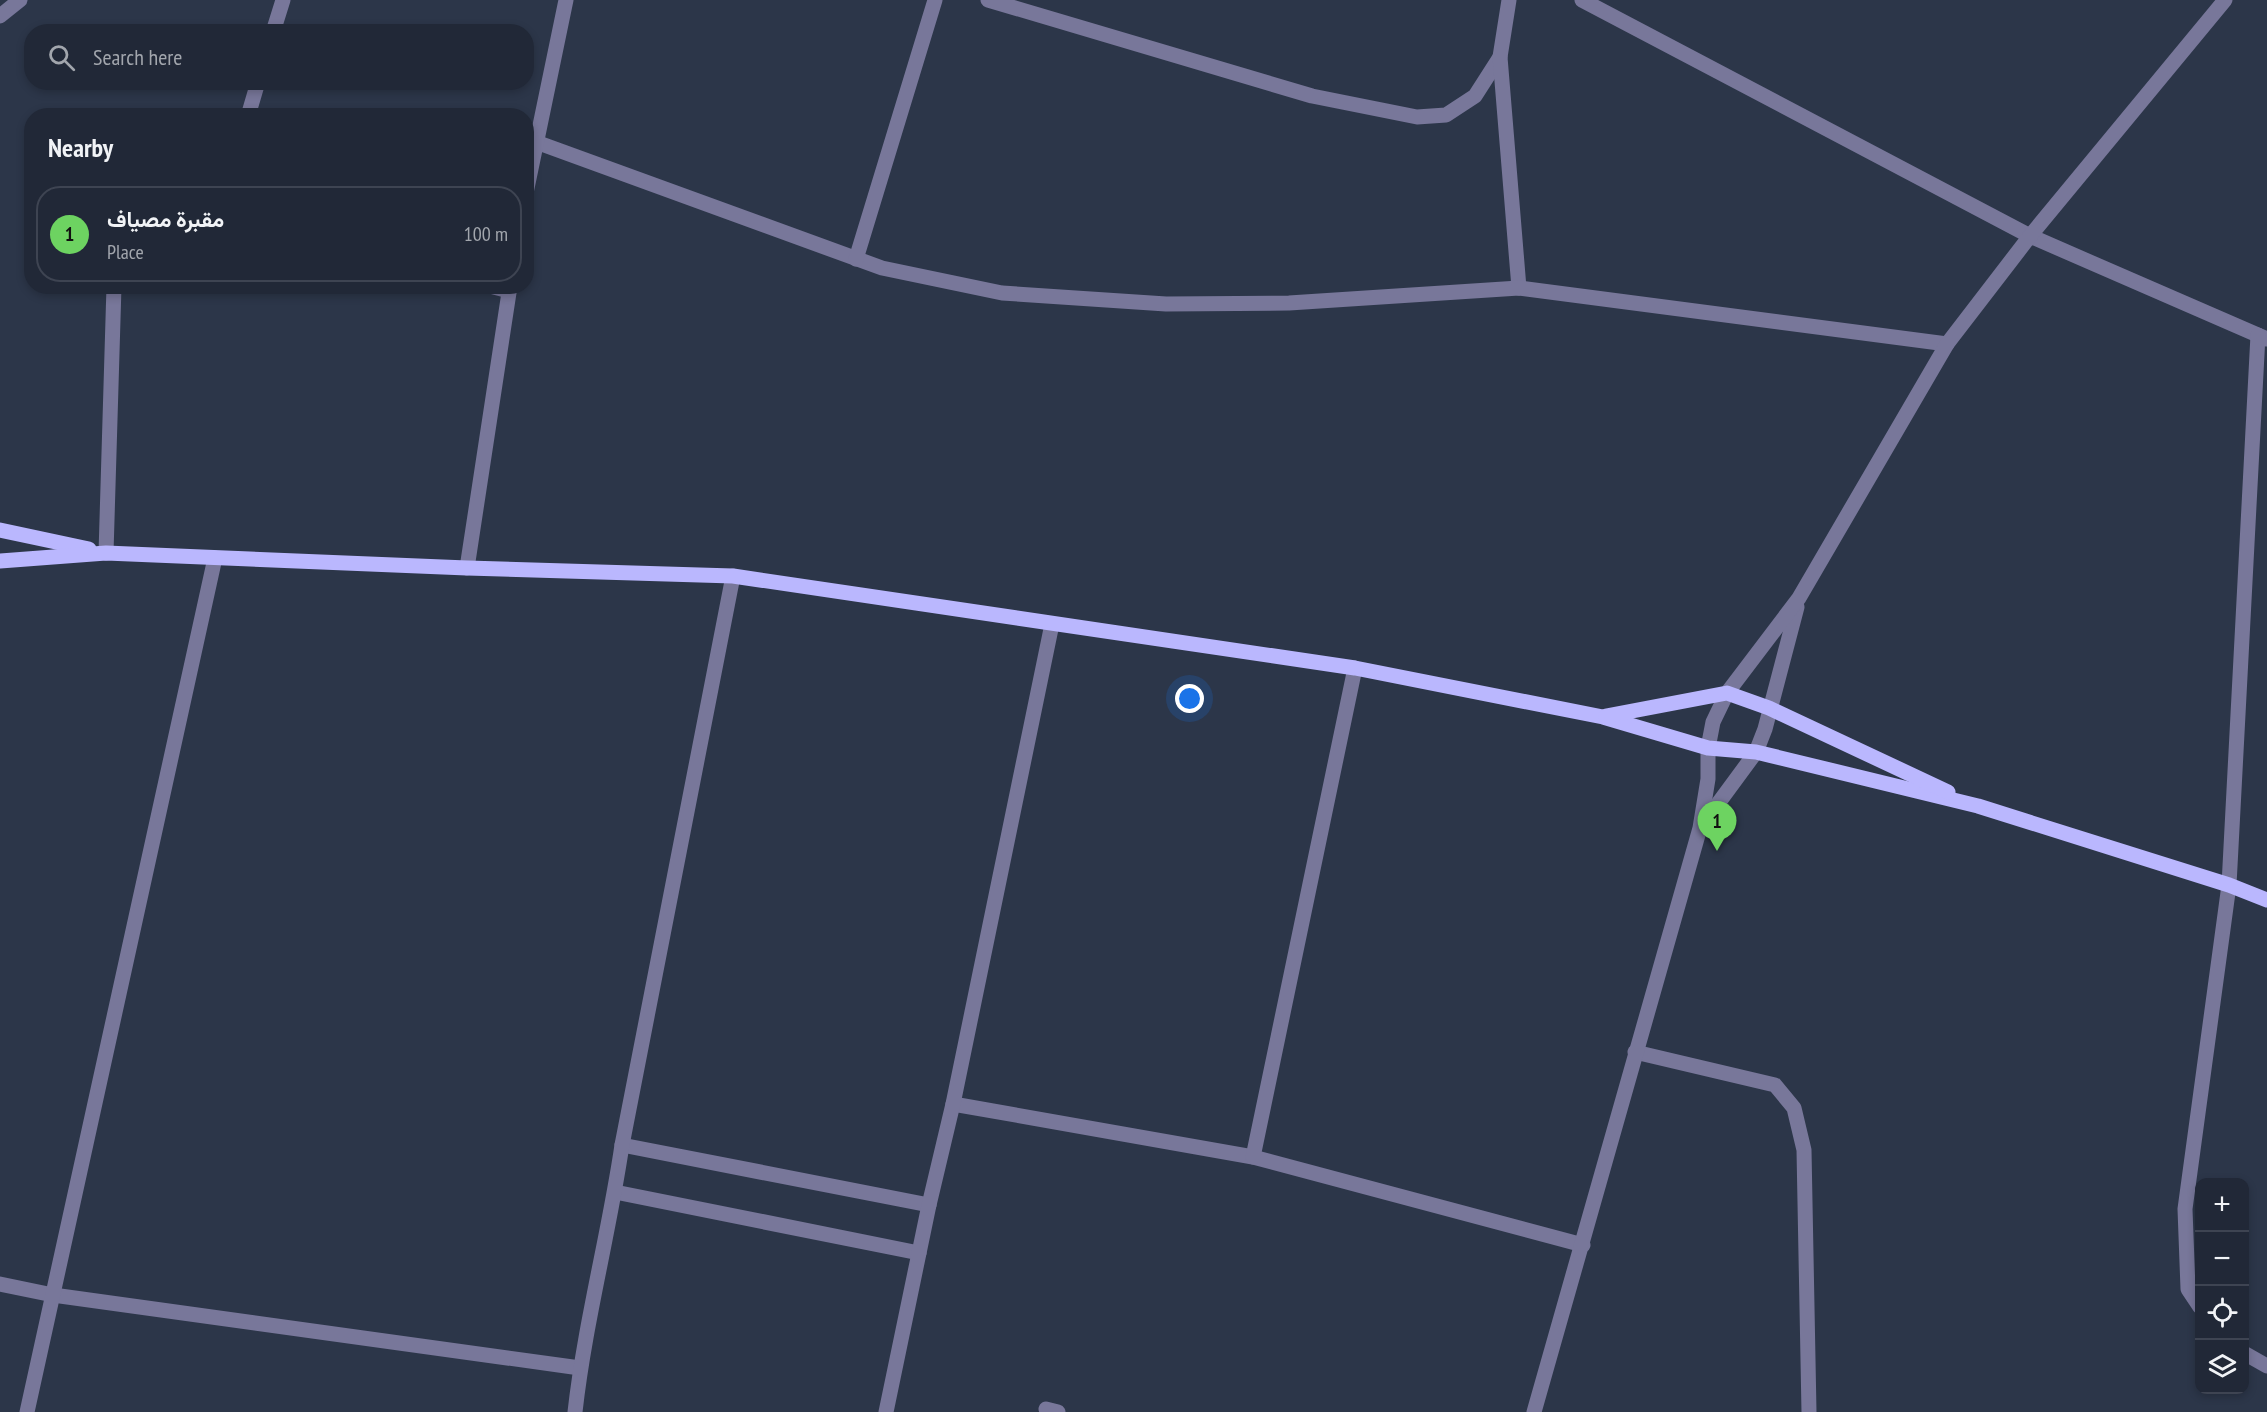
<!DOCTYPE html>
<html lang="en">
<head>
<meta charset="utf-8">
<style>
	body { margin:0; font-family:"PT Sans Narrow",Vazirmatn,sans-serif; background:#29303f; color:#f1f3f6 }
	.controls { position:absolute; right:18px; bottom:18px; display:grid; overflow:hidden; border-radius:12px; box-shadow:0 3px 9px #0003 }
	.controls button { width:54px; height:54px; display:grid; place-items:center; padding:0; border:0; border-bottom:2px solid #3e4452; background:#212837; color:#f1f3f6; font:30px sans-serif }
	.you { position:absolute; left:1190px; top:699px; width:21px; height:21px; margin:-15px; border:4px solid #fff; border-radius:50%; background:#1a73e8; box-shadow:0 0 0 9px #1a73e833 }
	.badge { display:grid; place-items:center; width:39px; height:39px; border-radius:50%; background:#6dd361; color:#111; font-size:20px; font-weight:700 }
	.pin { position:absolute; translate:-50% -50px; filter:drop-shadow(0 2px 3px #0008) }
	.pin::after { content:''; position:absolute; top:32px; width:21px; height:18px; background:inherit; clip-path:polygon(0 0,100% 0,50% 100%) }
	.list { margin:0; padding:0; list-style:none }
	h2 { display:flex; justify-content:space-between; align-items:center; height:78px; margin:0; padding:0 24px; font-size:26px }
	h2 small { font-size:20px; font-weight:400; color:#a2a6ad }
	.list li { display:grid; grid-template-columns:39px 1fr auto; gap:18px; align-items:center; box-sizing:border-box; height:96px; margin:0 12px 12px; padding:0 12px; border:2px solid #3e4452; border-radius:24px }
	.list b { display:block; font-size:22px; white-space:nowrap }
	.list p { margin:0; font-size:20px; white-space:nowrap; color:#a2a6ad }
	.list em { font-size:20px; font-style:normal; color:#a2a6ad }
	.icon { flex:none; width:33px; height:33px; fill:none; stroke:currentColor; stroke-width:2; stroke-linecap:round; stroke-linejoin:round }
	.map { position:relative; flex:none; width:2267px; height:1412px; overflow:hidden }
	.search { position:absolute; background:#212837; box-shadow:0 3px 9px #0003; left:24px; top:24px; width:510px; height:66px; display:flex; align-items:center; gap:15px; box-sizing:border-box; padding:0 21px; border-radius:24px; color:#a2a6ad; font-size:22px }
	.panel { position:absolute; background:#212837; box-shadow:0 3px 9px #0003; left:24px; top:108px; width:510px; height:186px; border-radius:24px }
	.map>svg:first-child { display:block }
</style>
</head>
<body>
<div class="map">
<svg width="2267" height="1412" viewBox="0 0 2267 1412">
	<rect width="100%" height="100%" fill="#2c3649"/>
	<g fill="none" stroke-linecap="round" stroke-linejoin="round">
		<!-- minor -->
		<g stroke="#78779a" stroke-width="15">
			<polyline points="988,0 1312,96 1417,117 1446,115 1475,96 1500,57"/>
			<polyline points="1509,0 1500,57 1519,288"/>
			<polyline points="1582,0 2030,236 2267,339"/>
			<polyline points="0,16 20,0"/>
			<polyline points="273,32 283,0"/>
			<polyline points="248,116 258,82"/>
			<polyline points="536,142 882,268 1002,293 1166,304 1289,303 1519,288 1947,344"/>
			<polyline points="526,193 566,0"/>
			<polyline points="856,259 935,0"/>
			<polyline points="490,286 509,291"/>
			<polyline points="106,553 114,286"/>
			<polyline points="467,568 510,286"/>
			<polyline points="1703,824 1756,752 1765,729 1797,607"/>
			<polyline points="1635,1052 1775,1085 1794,1108 1804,1150 1809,1412"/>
			<polyline points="953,1104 1253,1157 1583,1245"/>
			<polyline points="622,1145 929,1205"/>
			<polyline points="1253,1157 1355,668"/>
			<polyline points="615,1192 919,1253"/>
			<polyline points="0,1284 53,1295 580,1368"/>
			<polyline points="2200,1307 2188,1289 2185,1209 2229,885 2258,335"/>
			<polyline points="2244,1353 2267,1366"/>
			<polyline points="1046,1409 1058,1412"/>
			<polyline points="27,1412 215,558"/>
			<path d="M575 1412C585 1322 609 1234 622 1145L733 576"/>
			<polyline points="886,1412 929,1205 953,1104 1052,624"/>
			<polyline points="1534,1412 1700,828 1708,779 1708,748 1713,722 1727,693 1799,598 1947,344 2030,236 2225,0"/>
		</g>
		<!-- major -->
		<g stroke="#bab7fe" stroke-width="15">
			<polyline points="0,530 89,549"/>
			<polyline points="0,561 106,553 467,568 733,576 1355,668 1603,717 1708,748 1756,752 1978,806 2229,885 2267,900"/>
			<polyline points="1606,716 1727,693 1769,708 1948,792"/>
		</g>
	</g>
</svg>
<div class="controls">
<button>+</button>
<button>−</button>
<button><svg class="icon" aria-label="locate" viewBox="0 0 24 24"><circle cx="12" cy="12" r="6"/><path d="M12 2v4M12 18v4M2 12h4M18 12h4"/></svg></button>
<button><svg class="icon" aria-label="layers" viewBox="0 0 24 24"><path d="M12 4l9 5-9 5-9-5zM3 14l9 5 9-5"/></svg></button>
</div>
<div class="you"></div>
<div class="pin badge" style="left:1717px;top:851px">1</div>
<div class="search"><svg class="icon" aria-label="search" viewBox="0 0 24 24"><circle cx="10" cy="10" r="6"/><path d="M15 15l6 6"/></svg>Search here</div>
<section class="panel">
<h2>Nearby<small></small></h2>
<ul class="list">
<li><span class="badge">1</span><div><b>مقبرة مصياف</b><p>Place</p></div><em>100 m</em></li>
</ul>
</section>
</div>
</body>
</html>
